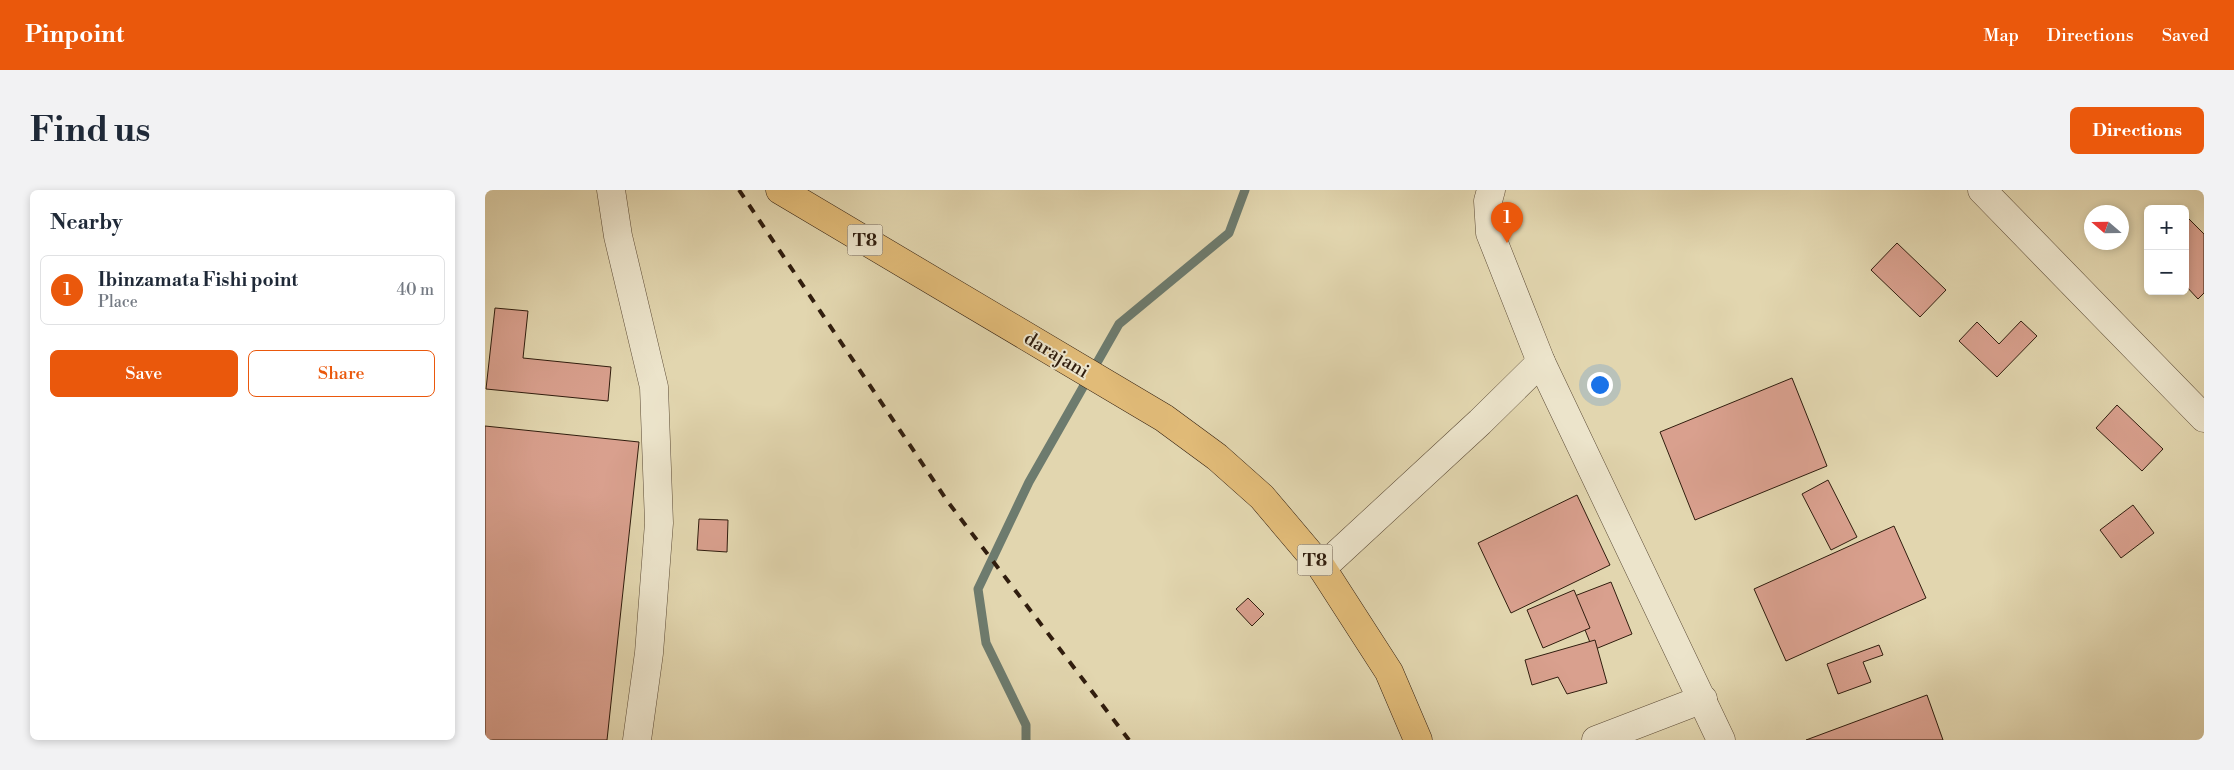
<!DOCTYPE html>
<html lang="en">
<head>
<meta charset="utf-8">
<style>
	body { margin:0; font-family:"Libre Bodoni",serif; background:#f2f2f3; color:#1f2937 }
	.controls { position:absolute; right:15px; top:15px; display:grid; overflow:hidden; border-radius:8px; box-shadow:0 2px 8px #0003 }
	.controls button { width:45px; height:45px; display:grid; place-items:center; padding:0; border:0; border-bottom:1px solid #e0e1e3; background:#fff; color:#1f2937; font:25px sans-serif }
	.compass { position:absolute; left:1599px; top:15px; width:45px; height:45px; border-radius:50%; background:#fff; box-shadow:0 2px 8px #0003; rotate:290deg }
	.you { position:absolute; left:1114px; top:194px; width:18px; height:18px; margin:-12px; border:4px solid #fff; border-radius:50%; background:#1a73e8; box-shadow:0 0 0 8px #1a73e833 }
	.badge { display:grid; place-items:center; width:32px; height:32px; border-radius:50%; background:#ea580c; color:#fff; font-size:16px; font-weight:700 }
	.pin { position:absolute; translate:-50% -41px; filter:drop-shadow(0 1px 2px #0008) }
	.pin::after { content:''; position:absolute; top:26px; width:18px; height:15px; background:inherit; clip-path:polygon(0 0,100% 0,50% 100%) }
	.list { margin:0; padding:0; list-style:none }
	h2 { display:flex; justify-content:space-between; align-items:center; height:65px; margin:0; padding:0 20px; font-size:21px }
	h2 small { font-size:16px; font-weight:400; color:#747a83 }
	.list li { display:grid; grid-template-columns:32px 1fr auto; gap:15px; align-items:center; box-sizing:border-box; height:70px; margin:0 10px 10px; padding:0 10px; border:1px solid #e0e1e3; border-radius:8px }
	.list b { display:block; font-size:19px; white-space:nowrap }
	.list p { margin:0; font-size:16px; white-space:nowrap; color:#747a83 }
	.list em { font-size:16px; font-style:normal; color:#747a83 }
	.actions { display:flex; gap:10px; padding:15px 20px }
	.actions a { flex:1; padding:11px 0; border:1px solid #ea580c; border-radius:8px; text-align:center; font-size:18px; color:#ea580c }
	.actions .main { background:#ea580c; color:#fff }
	.map { position:relative; flex:none; width:1719px; height:550px; overflow:hidden; border-radius:8px }
	header { display:flex; align-items:center; gap:30px; box-sizing:border-box; height:70px; padding:0 25px; background:#ea580c; color:#fff }
	header strong { font-size:24px }
	nav { display:flex; gap:28px; margin-inline-start:auto; font-size:18px }
	.intro { display:flex; align-items:center; justify-content:space-between; box-sizing:border-box; height:120px; padding:0 30px }
	h1 { margin:0; font-size:35px }
	.button { padding:12px 22px; border-radius:8px; background:#ea580c; color:#fff; font-size:18px; font-weight:700 }
	main { display:flex; gap:30px; padding:0 30px }
	aside { flex:1; background:#fff; border-radius:8px; box-shadow:0 2px 8px #0003 }
	.map>svg:first-child { display:block }
</style>
</head>
<body>
<header>
<strong>Pinpoint</strong>
<nav><a>Map</a><a>Directions</a><a>Saved</a></nav>
</header>
<div class="intro"><h1>Find us</h1><a class="button">Directions</a></div>
<main>
<aside>
<h2>Nearby<small></small></h2>
<ul class="list">
<li><span class="badge">1</span><div><b>Ibinzamata Fishi point</b><p>Place</p></div><em>40 m</em></li>
</ul>
<div class="actions"><a class="main">Save</a><a>Share</a></div>
</aside>
<div class="map">
<svg width="1719" height="550" viewBox="0 0 1719 550">
	<rect width="100%" height="100%" fill="#e2d6af"/>
	<filter id="stains"><feTurbulence type="fractalNoise" baseFrequency=".004" numOctaves="4"/><feColorMatrix values="0 0 0 0 .2 0 0 0 0 .09 0 0 0 0 .02 0 0 0 .5 -.17"/></filter>
	<radialGradient id="worn" r=".72"><stop offset=".6" stop-color="#630" stop-opacity="0"/><stop offset="1" stop-color="#630" stop-opacity=".3"/></radialGradient>
	<g fill="none" stroke-linecap="round" stroke-linejoin="round">
		<!-- stream -->
		<polyline stroke="#6d7b6e" stroke-width="9" points="541,550 541,535 501,453 493,399 544,292 634,134 744,43 760,0"/>
	</g>
	<!-- building -->
	<g fill="#d9a08e" stroke="#301d0e">
		<polygon points="1701,26 1719,44 1719,103 1713,109 1700,95"/>
		<polygon points="1412,53 1461,100 1435,127 1386,80"/>
		<polygon points="10,118 43,121 38,168 126,177 123,211 1,199"/>
		<polygon points="1536,131 1552,146 1512,187 1474,151 1492,132 1514,154"/>
		<polygon points="1307,188 1342,276 1210,330 1175,242"/>
		<polygon points="1632,215 1678,259 1657,281 1611,238"/>
		<polygon points="0,236 154,252 122,550 0,550"/>
		<polygon points="1343,290 1372,347 1346,360 1317,304"/>
		<polygon points="1092,305 1125,375 1026,423 993,353"/>
		<polygon points="1648,315 1669,343 1636,368 1615,340"/>
		<polygon points="214,329 243,330 242,362 212,360"/>
		<polygon points="1409,336 1441,408 1301,471 1269,399"/>
		<polygon points="1126,392 1147,444 1108,460 1087,407"/>
		<polygon points="1089,400 1105,438 1058,458 1042,420"/>
		<polygon points="763,408 779,424 767,436 751,419"/>
		<polygon points="1110,450 1122,493 1082,504 1073,487 1047,495 1040,470"/>
		<polygon points="1394,455 1398,465 1378,472 1386,492 1353,504 1342,474"/>
		<polygon points="1442,505 1458,550 1321,550"/>
	</g>
	<g fill="none" stroke-linecap="round" stroke-linejoin="round">
		<!-- minor casing -->
		<g stroke="#5c4b36" stroke-width="29">
			<g id="minor">
				<polyline points="126,0 133,46 169,197 174,333 164,463 152,550"/>
				<polyline points="1006,0 1003,11 1005,43 1056,172 1236,550"/>
				<polyline points="1497,0 1719,228"/>
				<polyline points="837,378 995,232 1056,172"/>
				<polyline points="1111,550 1218,509"/>
			</g>
		</g>
		<!-- highway casing -->
		<g stroke="#301d0e" stroke-width="29">
			<polyline id="highway" points="295,0 679,228 732,267 777,307 837,378 904,482 933,550"/>
		</g>
		<!-- minor -->
		<use href="#minor" stroke="#ece4cb" stroke-width="28"/>
		<!-- highway -->
		<use href="#highway" stroke="#e1bb78" stroke-width="28"/>
		<!-- rail -->
		<polyline stroke="#301d0e" stroke-width="4" stroke-dasharray="9 9" stroke-linecap="butt" points="254,0 463,312 644,550"/>
	</g>
	<g text-anchor="middle" stroke-width="4" stroke-linejoin="round" paint-order="stroke">
		<!-- shield labels -->
		<g fill="#ece4cb" stroke="#685947" stroke-width="1">
			<rect x="362.5" y="34.5" width="35" height="31" rx="4"/>
			<rect x="812.5" y="354.5" width="35" height="31" rx="4"/>
		</g>
		<g font-size="18" font-weight="bold" fill="#301d0e">
			<text x="380" y="56">T8</text>
			<text x="830" y="376">T8</text>
		</g>
		<!-- street labels -->
		<g font-size="19" fill="#301d0e" stroke="#ece4cb">
			<text transform="translate(572 164) rotate(31)" y="7">darajani</text>
		</g>
	</g>
	<rect width="100%" height="100%" filter="url(#stains)"/>
	<rect width="100%" height="100%" fill="url(#worn)"/>
</svg>
<div class="controls">
<button>+</button>
<button>−</button>
</div>
<svg class="compass" viewBox="-18 -18 36 36"><path d="M0-13l5 13h-10z" fill="#e53935"/><path d="M0 13l5-13h-10z" fill="#747a83"/></svg>
<div class="you"></div>
<div class="pin badge" style="left:1022px;top:53px">1</div>
</div>
</main>
</body>
</html>
